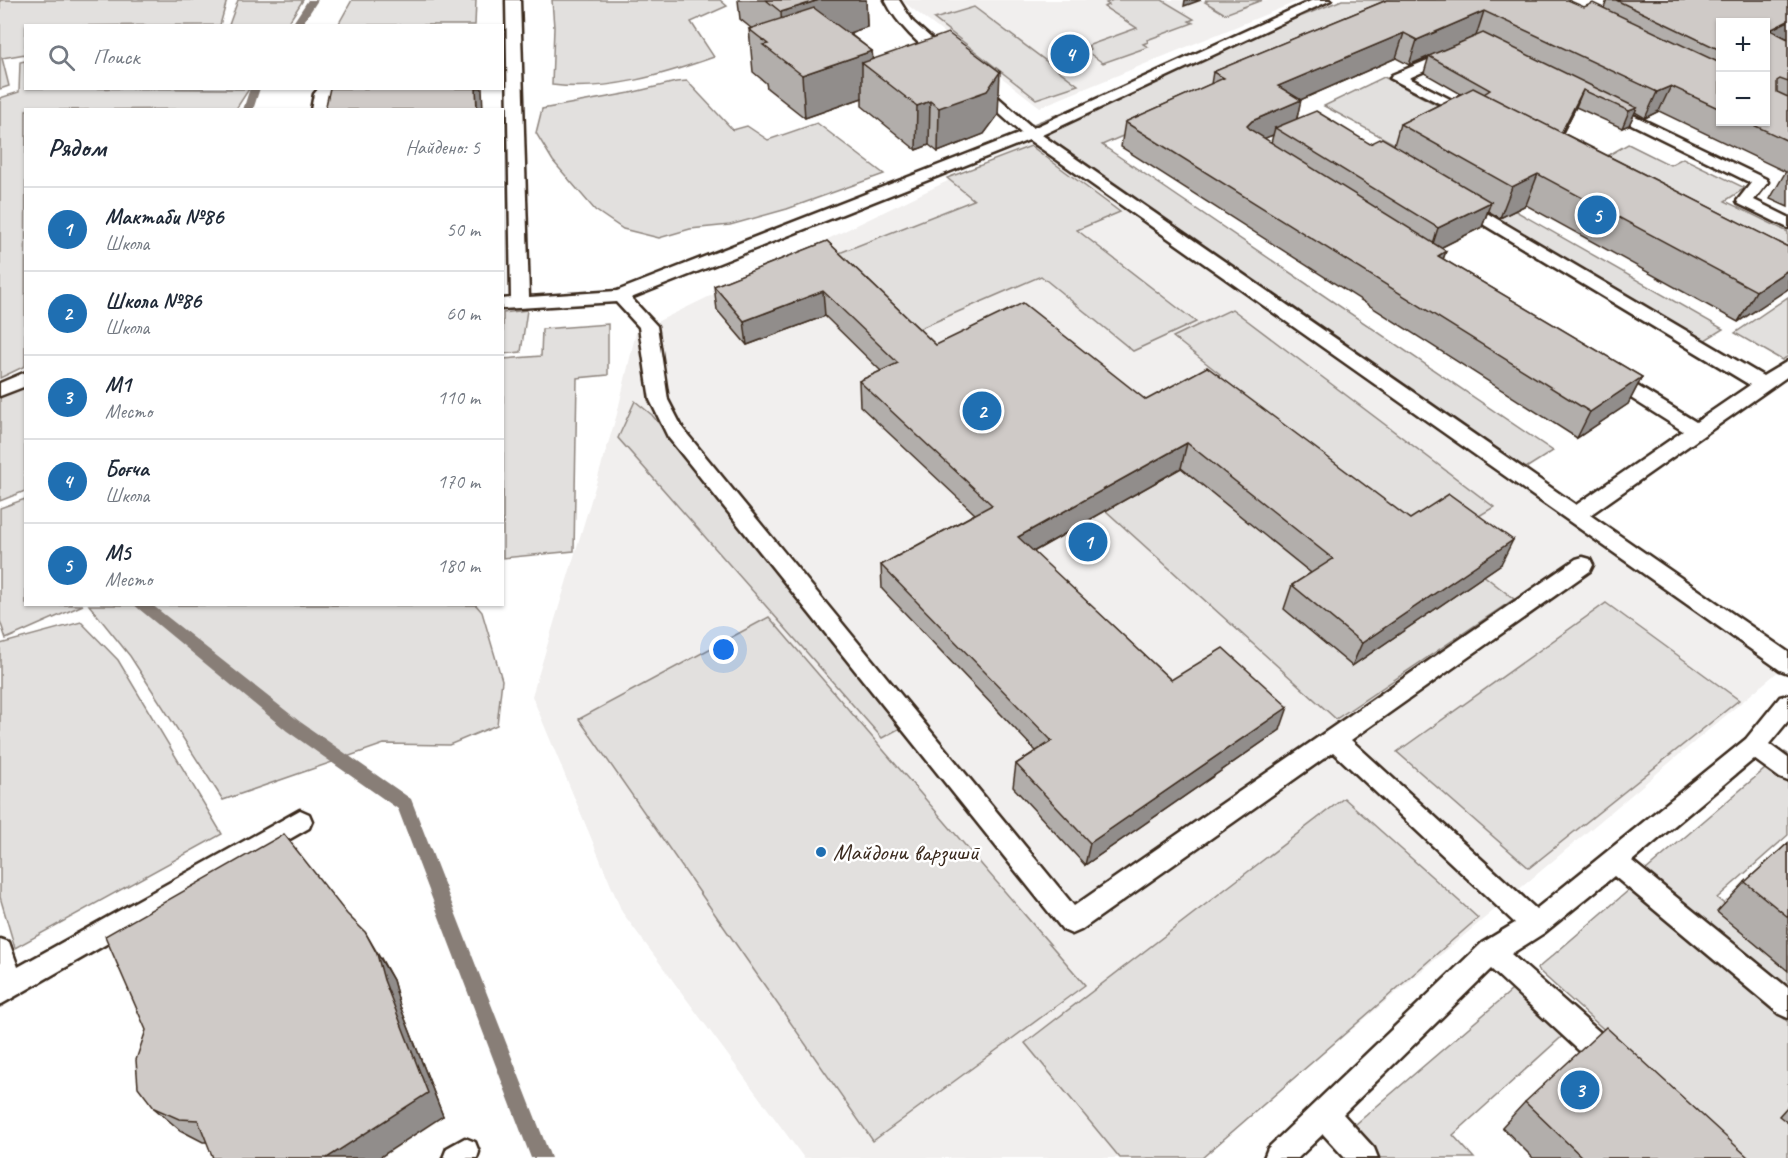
<!DOCTYPE html>
<html lang="ru">
<head>
<meta charset="utf-8">
<style>
	body { margin:0; font-family:Caveat,sans-serif; background:#f2f2f3; color:#1f2937 }
	.controls { position:absolute; right:18px; top:18px; display:grid; overflow:hidden; border-radius:0px; box-shadow:0 2px 4px #0004 }
	.controls button { width:54px; height:54px; display:grid; place-items:center; padding:0; border:0; border-bottom:2px solid #e0e1e3; background:#fff; color:#1f2937; font:30px sans-serif }
	.you { position:absolute; left:724px; top:650px; width:21px; height:21px; margin:-15px; border:4px solid #fff; border-radius:50%; background:#1a73e8; box-shadow:0 0 0 9px #1a73e833 }
	.badge { display:grid; place-items:center; width:39px; height:39px; border-radius:50%; background:#1f6fb2; color:#fff; font-size:20px; font-weight:700 }
	.pin { position:absolute; translate:-50% -50%; border:3px solid #fff; box-shadow:0 2px 6px #0006 }
	.list { margin:0; padding:0; list-style:none }
	h2 { display:flex; justify-content:space-between; align-items:center; height:78px; margin:0; padding:0 24px; font-size:26px }
	h2 small { font-size:20px; font-weight:400; color:#747a83 }
	.list li { display:grid; grid-template-columns:39px 1fr auto; gap:18px; align-items:center; box-sizing:border-box; height:84px; padding:0 24px; border-top:2px solid #e0e1e3 }
	.list b { display:block; font-size:22px; white-space:nowrap }
	.list p { margin:0; font-size:20px; white-space:nowrap; color:#747a83 }
	.list em { font-size:20px; font-style:normal; color:#747a83 }
	.icon { flex:none; width:33px; height:33px; fill:none; stroke:currentColor; stroke-width:2; stroke-linecap:round; stroke-linejoin:round }
	.map { position:relative; flex:none; width:1788px; height:1158px; overflow:hidden }
	.search { position:absolute; background:#fff; box-shadow:0 2px 4px #0004; left:24px; top:24px; width:480px; height:66px; display:flex; align-items:center; gap:15px; box-sizing:border-box; padding:0 21px; border-radius:0px; color:#747a83; font-size:22px }
	.panel { position:absolute; background:#fff; box-shadow:0 2px 4px #0004; left:24px; top:108px; width:480px; height:498px; border-radius:0px }
	.map>svg:first-child { display:block }
</style>
</head>
<body>
<div class="map">
<svg width="1788" height="1158" viewBox="0 0 1788 1158">
	<rect width="100%" height="100%" fill="#fff"/>
	<filter id="ink" filterUnits="userSpaceOnUse"><feTurbulence type="fractalNoise" baseFrequency=".0167" numOctaves="2"/><feDisplacementMap in="SourceGraphic" scale="12" xChannelSelector="R" yChannelSelector="G"/><feConvolveMatrix kernelMatrix="1 2 1 2 8 2 1 2 1" color-interpolation-filters="sRGB"/></filter>
	<g filter="url(#ink)">
		<!-- built -->
		<g fill="#f1efee">
			<polygon points="901,0 1301,0 1040,107"/>
			<polygon points="1028,142 1780,670 1199,1158 804,1158 622,912 532,696 617,414 636,332"/>
		</g>
		<!-- green -->
		<g fill="#e2e0de" stroke="#8e857e" stroke-width="1.5">
			<polygon points="0,0 227,0 220,25 26,26 25,54 2,58 9,86 0,89"/>
			<polygon points="238,0 303,0 287,25 229,25"/>
			<polygon points="352,0 476,0 475,25 338,25"/>
			<path d="M552 0H720L727 6 691 22 714 57C663 75 606 92 552 85L554 27Z"/>
			<polygon points="1113,0 1162,0 1194,19 1189,21 1193,23 1147,40 1148,42 1143,44 1148,47 1103,63 1086,51 1091,49 1087,46 1137,28 1104,7 1109,5 1106,3"/>
			<polygon points="1205,0 1262,0 1225,14 1205,2 1207,1"/>
			<polygon points="1342,0 1436,0 1102,145 1553,451 1526,468 1031,125"/>
			<polygon points="974,7 1078,85 1036,99 934,19"/>
			<polygon points="25,61 26,88 249,89 236,109 26,110 25,366 0,378 0,98 19,92 20,62"/>
			<polygon points="1384,77 1460,117 1400,147 1324,106"/>
			<polygon points="687,81 733,130 747,126 768,140 817,123 884,174 787,209 730,225 690,229 659,238 623,229 595,210 553,161 536,133 542,109 630,93 676,82"/>
			<polygon points="1628,144 1670,165 1683,158 1745,188 1725,201 1788,232 1788,274 1584,169"/>
			<polygon points="1031,146 1120,212 1077,230 1196,322 1133,351 1041,276 909,333 829,257 974,200 947,178"/>
			<polygon points="1405,148 1723,329 1702,342 1384,158"/>
			<polygon points="1788,297 1788,356 1782,360 1735,333"/>
			<polygon points="1232,309 1494,507 1454,531 1393,538 1202,383 1220,374 1173,337"/>
			<polygon points="527,310 521,352 503,354 503,313"/>
			<polygon points="608,324 608,375 577,378 574,551 503,558 503,359 541,356 542,329"/>
			<polygon points="25,384 25,491 0,501 0,395"/>
			<polygon points="635,401 652,415 904,726 882,738 618,438"/>
			<polygon points="1175,444 1465,561 1514,599 1336,719 1085,492"/>
			<polygon points="25,499 26,604 83,605 6,639 0,621 0,508"/>
			<polygon points="1606,603 1739,700 1529,868 1397,752"/>
			<polygon points="89,605 476,605 482,612 502,680 497,725 449,745 384,744 223,800 130,656"/>
			<polygon points="769,617 1085,985 873,1141 579,719"/>
			<polygon points="81,622 118,660 222,834 15,948 0,897 0,644"/>
			<polygon points="1785,752 1788,754 1788,835 1717,898 1788,956 1788,1002 1639,876"/>
			<polygon points="1344,798 1478,918 1202,1158 1120,1158 1025,1043"/>
			<polygon points="1629,890 1788,1022 1788,1158 1746,1158 1537,969"/>
			<polygon points="1518,985 1568,1031 1453,1135 1474,1158 1375,1158 1349,1130"/>
		</g>
		<g fill="none" stroke-linecap="round" stroke-linejoin="round">
			<!-- stream -->
			<g fill="#887e77" fill-rule="evenodd">
				<polygon points="308,0 318,0 301,26 291,26"/>
				<polygon points="250,88 260,88 253,110 243,110"/>
				<polygon points="133,604 151,604 299,721 411,799 551,1158 531,1158 398,809 287,731"/>
			</g>
			<!-- lane casing -->
			<g stroke="#3b2a1e" stroke-width="5">
				<g id="lane">
					<polygon points="506,0 520,0 529,297 617,291 1021,133 973,90 971,87 973,84 983,84 1033,128 1313,0 1331,0 1042,135 1576,505 1683,431 1604,381 1601,377 1604,373 1616,373 1696,422 1750,385 1456,208 1454,205 1456,202 1468,202 1763,376 1788,361 1788,376 1590,515 1788,652 1788,673 1780,670 1029,140 631,298 657,326 668,400 683,429 1074,906 1576,559 1583,557 1590,559 1593,565 1590,571 1351,740 1536,909 1746,739 1780,697 1788,695 1788,721 1769,744 1788,758 1788,781 1780,778 1754,759 1632,861 1788,988 1788,1018 1779,1014 1614,876 1544,933 1511,954 1620,1050 1624,1060 1620,1070 1610,1073 1600,1070 1491,969 1343,1114 1374,1148 1378,1158 1345,1158 1323,1134 1298,1158 1264,1158 1268,1148 1482,943 1515,923 1333,752 1081,930 1072,934 1063,930 668,437 650,400 639,327 616,302 502,309 502,299 511,298"/>
					<path d="M885 0H899L913 22 951 56 953 59 951 62H941C919 44 898 26 885 0Z"/>
					<polygon points="1454,49 1461,53 1459,56 1409,78 1473,111 1475,114 1468,118 1390,78 1392,75"/>
					<polygon points="319,88 335,88 328,95 325,110 311,110 314,94"/>
					<polygon points="1606,102 1766,179 1768,182 1754,200 1788,217 1788,228 1739,204 1737,201 1751,183 1601,109 1599,106 1601,103"/>
					<polygon points="26,372 26,386 0,396 0,383"/>
					<polygon points="300,810 309,814 312,821 309,828 0,1005 0,939 9,942 18,967"/>
					<polygon points="465,1138 475,1142 479,1152 477,1158 443,1158 447,1148"/>
				</g>
			</g>
			<!-- lane -->
			<use href="#lane" fill="#fff" fill-rule="evenodd"/>
		</g>
		<!-- wall -->
		<g fill="#b2aeab" stroke="#3b2a1e" stroke-width="1.5" fill-rule="evenodd">
			<polygon points="738,0 866,0 867,27 849,33 872,51 873,59 998,115 984,134 938,152 929,145 916,150 862,106 862,98 805,118 767,88 766,83 753,72 749,29 751,28 740,19"/>
			<path d="M1387 0 1604 8 1607 0H1788V207L1770 199 1785 173 1786 172 1659 111 1645 118 1635 112 1629 125 1622 128 1576 107 1563 133 1788 247 1738 322 1526 205 1500 218 1488 211 1482 227 1440 248 1446 251 1443 259 1642 377 1628 404 1577 438 1121 147 1125 122 1211 84 1213 72ZM1720 22 1766 122H1720ZM1445 49 1429 56 1424 73 1461 94 1400 124 1394 145 1370 144 1297 119 1300 100 1396 58 1409 65ZM1273 135 1271 143 1264 138Z"/>
			<polygon points="827,241 936,345 1146,400 1410,519 1501,564 1352,666 1284,609 1292,585 1311,573 1181,468 1033,552 1171,680 1280,730 1085,865 1013,787 1016,764 1036,751 882,589 881,565 975,514 860,406 859,381 881,371 825,316 747,345 717,310 714,286"/>
			<polygon points="1788,843 1788,971 1717,912 1745,882"/>
			<polygon points="381,958 393,980 400,1006 443,1116 207,1142 203,1142 180,1130 154,1108"/>
			<polygon points="1525,1102 1749,1158 1533,1158 1502,1127"/>
			<polygon points="1788,1106 1788,1123 1779,1116"/>
		</g>
		<!-- shaded-wall -->
		<g fill="#918d8b" stroke="#3b2a1e" stroke-width="1.5">
			<polygon points="819,0 866,0 867,27 783,55 781,12"/>
			<polygon points="1185,0 1201,0 1184,6"/>
			<polygon points="1484,11 1476,36 1409,65 1417,40"/>
			<polygon points="1788,21 1788,39 1770,30"/>
			<polygon points="1404,33 1396,58 1273,112 1278,86"/>
			<polygon points="872,51 873,71 862,63 862,98 805,118 802,75"/>
			<polygon points="1000,72 998,115 984,134 938,152 939,108"/>
			<polygon points="1671,86 1659,111 1645,118 1657,92"/>
			<polygon points="476,88 482,88 483,110 477,110"/>
			<polygon points="1583,90 1576,107 1554,150 1561,133"/>
			<polygon points="1301,100 1295,126 1275,128 1273,135 1246,146 1247,126 1252,121"/>
			<polygon points="930,101 929,145 916,150 917,106"/>
			<polygon points="1637,108 1629,125 1622,128 1629,111"/>
			<polygon points="1538,174 1526,205 1500,218 1512,187"/>
			<polygon points="1491,202 1482,227 1430,253 1438,228"/>
			<polygon points="1446,251 1437,277 1438,256"/>
			<polygon points="1788,270 1788,289 1738,322 1756,291"/>
			<polygon points="823,291 825,316 747,345 744,321"/>
			<polygon points="1642,377 1628,404 1577,438 1590,412"/>
			<polygon points="1187,443 1181,468 1015,562 1018,537"/>
			<polygon points="1513,540 1501,564 1352,666 1362,643"/>
			<polygon points="1288,707 1280,730 1085,865 1090,843"/>
			<polygon points="365,932 393,980 400,1006 443,1116 379,1158 327,1158 384,980"/>
		</g>
		<!-- building -->
		<g fill="#cfcac7" stroke="#3b2a1e" stroke-width="1.5">
			<polygon points="766,0 819,0 781,12"/>
			<polygon points="1387,0 1568,0 1584,7 1593,3 1720,63 1720,109 1671,86 1657,92 1484,11 1417,40 1404,33 1278,86 1301,100 1252,121 1247,126 1251,130 1446,251 1438,256 1642,377 1590,412 1125,122 1224,78 1213,72"/>
			<polygon points="1616,0 1788,0 1788,21 1770,30 1788,39 1788,82 1780,79 1777,81 1777,92 1788,97 1788,141 1747,122 1766,122 1766,22 1720,22 1720,50"/>
			<polygon points="814,8 872,51 802,75 763,45 768,44 749,29"/>
			<polygon points="948,33 1000,72 987,91 939,108 930,101 917,106 862,63"/>
			<polygon points="1483,33 1637,108 1629,111 1583,90 1561,133 1484,94 1490,90 1429,56"/>
			<polygon points="330,88 476,88 477,110 325,110"/>
			<polygon points="1473,88 1788,247 1788,270 1756,291 1538,174 1512,187 1400,124"/>
			<polygon points="1316,111 1370,144 1382,138 1491,202 1438,228 1275,128"/>
			<polygon points="827,241 936,345 1023,303 1146,400 1207,367 1410,519 1449,494 1513,540 1362,643 1292,585 1333,559 1187,443 1018,537 1171,680 1223,648 1288,707 1090,843 1016,764 1052,741 881,565 992,505 859,381 898,363 823,291 744,321 714,286"/>
			<polygon points="284,834 347,914 365,932 377,954 384,980 428,1093 327,1158 213,1158 198,1120 179,1119 154,1108 138,1087 136,1060 146,1030 105,936"/>
			<polygon points="1788,843 1788,917 1745,882"/>
			<polygon points="1606,1027 1749,1158 1583,1158 1525,1102"/>
		</g>
	</g>
	<!-- markers -->
	<circle fill="#1f6fb2" stroke="#fff" stroke-width="2" cx="821" cy="852" r="6"/>
	<g text-anchor="middle" stroke-width="5" stroke-linejoin="round" paint-order="stroke">
		<!-- poi labels -->
		<g font-size="24" fill="#3b2a1e" stroke="#fff" text-anchor="start">
			<text x="833" y="860">Майдони варзишӣ</text>
		</g>
	</g>
</svg>
<div class="controls">
<button>+</button>
<button>−</button>
</div>
<div class="you"></div>
<div class="pin badge" style="left:1088px;top:542px">1</div>
<div class="pin badge" style="left:982px;top:411px">2</div>
<div class="pin badge" style="left:1580px;top:1090px">3</div>
<div class="pin badge" style="left:1070px;top:54px">4</div>
<div class="pin badge" style="left:1597px;top:215px">5</div>
<div class="search"><svg class="icon" aria-label="search" viewBox="0 0 24 24"><circle cx="10" cy="10" r="6"/><path d="M15 15l6 6"/></svg>Поиск</div>
<section class="panel">
<h2>Рядом<small>Найдено: 5</small></h2>
<ul class="list">
<li><span class="badge">1</span><div><b>Мактаби №86</b><p>Школа</p></div><em>50 m</em></li>
<li><span class="badge">2</span><div><b>Школа №86</b><p>Школа</p></div><em>60 m</em></li>
<li><span class="badge">3</span><div><b>М1</b><p>Место</p></div><em>110 m</em></li>
<li><span class="badge">4</span><div><b>Боғча</b><p>Школа</p></div><em>170 m</em></li>
<li><span class="badge">5</span><div><b>М5</b><p>Место</p></div><em>180 m</em></li>
</ul>
</section>
</div>
</body>
</html>
